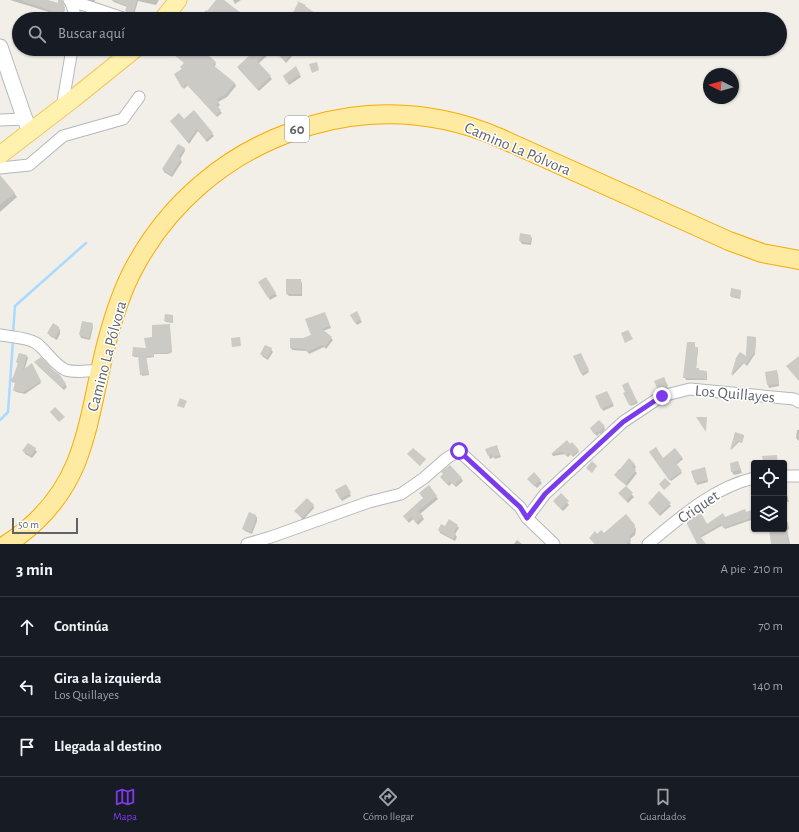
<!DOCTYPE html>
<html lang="es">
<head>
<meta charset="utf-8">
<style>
	body { margin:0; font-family:"Alegreya Sans",sans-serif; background:#242831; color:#f1f3f6 }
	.controls { position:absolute; right:12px; bottom:12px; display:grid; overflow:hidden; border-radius:4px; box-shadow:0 1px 3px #0004 }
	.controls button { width:36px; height:36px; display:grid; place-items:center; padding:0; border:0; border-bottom:1px solid #363941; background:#171b24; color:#f1f3f6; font:20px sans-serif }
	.compass { position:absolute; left:703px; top:68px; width:36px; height:36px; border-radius:50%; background:#171b24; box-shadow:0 1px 3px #0004; rotate:275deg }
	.scale { position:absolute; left:12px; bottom:10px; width:66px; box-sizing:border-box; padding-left:4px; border:2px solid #5f6368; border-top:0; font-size:11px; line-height:14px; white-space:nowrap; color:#5f6368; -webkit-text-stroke:3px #fff; paint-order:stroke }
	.stop { position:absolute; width:12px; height:12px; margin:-9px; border:3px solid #7c3aed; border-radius:50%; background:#fff }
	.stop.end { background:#7c3aed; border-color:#fff; box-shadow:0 1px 4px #0008 }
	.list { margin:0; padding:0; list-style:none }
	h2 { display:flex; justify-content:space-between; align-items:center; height:52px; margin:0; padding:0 16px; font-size:17px }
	h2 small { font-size:13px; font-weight:400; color:#9ea1a6 }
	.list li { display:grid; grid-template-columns:26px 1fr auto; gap:12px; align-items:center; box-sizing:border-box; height:60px; padding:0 16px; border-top:1px solid #363941 }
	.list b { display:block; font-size:15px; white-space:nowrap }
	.list p { margin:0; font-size:13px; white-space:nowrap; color:#9ea1a6 }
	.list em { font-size:13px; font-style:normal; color:#9ea1a6 }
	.icon { flex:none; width:22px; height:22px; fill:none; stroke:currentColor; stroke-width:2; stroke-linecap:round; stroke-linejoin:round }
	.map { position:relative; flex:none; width:799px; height:544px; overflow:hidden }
	.search { position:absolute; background:#171b24; box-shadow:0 1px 3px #0004; left:12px; right:12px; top:12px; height:44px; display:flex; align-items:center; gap:10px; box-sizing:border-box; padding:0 14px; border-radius:22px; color:#9ea1a6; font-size:15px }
	.sheet { height:232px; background:#171b24 }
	nav { display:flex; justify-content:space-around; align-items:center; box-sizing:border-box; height:56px; border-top:1px solid #363941; background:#171b24; font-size:11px; color:#9ea1a6 }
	nav a { display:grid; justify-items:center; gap:2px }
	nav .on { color:#7c3aed }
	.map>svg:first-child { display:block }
</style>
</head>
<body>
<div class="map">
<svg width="799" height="544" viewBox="0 0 799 544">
	<rect width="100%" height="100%" fill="#f1efe8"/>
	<!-- shadow -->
	<g fill="#0003">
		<polygon points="10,0 43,0 64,7 65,9 62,19 60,19 53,17 52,15 52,13"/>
		<polygon points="86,0 95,0 94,3"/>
		<polygon points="112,0 159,0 156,5 138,1 134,15 127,13 126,11 127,7 114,2"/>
		<polygon points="233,0 241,0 235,4"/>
		<polygon points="299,3 305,6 307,8 317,15 319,18 318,19 309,19 306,14 302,16 303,19 298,18 295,19 291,19 291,18"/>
		<polygon points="181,49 200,49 215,62 216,64 214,67 235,84 236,86 227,97 218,102 220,105 217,108 222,113 217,117 188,85 184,89 175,74 182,69 184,63"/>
		<polygon points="252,49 262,49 266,53 267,56 258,64 272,79 259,91 239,69 252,54"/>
		<polygon points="285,49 291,49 294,54 286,63 279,55"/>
		<polygon points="296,67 301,77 289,85 284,76"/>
		<polygon points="194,112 214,136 207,142 198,131 189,144 172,123 183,121"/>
		<polygon points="184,148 185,151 180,159 182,162 172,177 164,172 163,169"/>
		<polygon points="0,182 14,193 17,197 0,212"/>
		<polygon points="530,236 532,238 531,245 522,244 520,241"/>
		<polygon points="266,279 277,296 270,300 260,283"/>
		<polygon points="300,280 302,283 302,296 289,296 287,294"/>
		<polygon points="741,291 740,299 731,297 731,296"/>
		<polygon points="356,313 362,322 357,325 351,316"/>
		<polygon points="326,315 331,328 323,331 331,338 333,340 326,349 324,347 309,354 307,351 292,350 291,348 304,339 312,335"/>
		<polygon points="173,316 173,323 166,322 165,321"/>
		<polygon points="83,322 92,324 93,327 90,340 81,338 80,335"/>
		<polygon points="58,327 60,330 60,334 57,340 50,336 48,333"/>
		<polygon points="170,327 172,352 168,354 154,354 154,357 146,358 149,375 142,376 139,357 134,357 133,355 147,349 153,338"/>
		<polygon points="755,338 756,340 755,354 747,366 744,363 732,376 732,375 737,358 746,357"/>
		<polygon points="688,343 694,343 695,345 695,348 697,348 698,350 696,369 699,371 706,372 707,374 707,380 686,380 685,378"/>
		<polygon points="266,346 271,349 273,352 268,360 263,357 261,354"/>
		<polygon points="580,354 589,372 583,376 574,356"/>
		<polygon points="27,356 28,358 24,371 32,365 41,383 25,394 16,392 14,390 16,383 12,382 11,380 14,378 19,364 17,362"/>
		<polygon points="37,365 53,371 59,376 67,387 64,390"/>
		<polygon points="776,371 778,374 779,386 769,388 768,385 766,373"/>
		<polygon points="665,381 668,389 660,392 658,390"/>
		<polygon points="627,384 638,403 631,406 624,393 626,392"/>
		<polygon points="608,395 614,406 603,411 602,408"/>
		<polygon points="604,427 605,429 601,434 600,433 597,436 592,431"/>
		<polygon points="797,430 799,430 799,441 796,438"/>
		<polygon points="736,433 743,435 744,436 742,443 739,442 731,450"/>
		<polygon points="567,442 570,445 578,450 579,452 573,457 571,454 568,457 565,454 553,456 552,454"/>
		<polygon points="497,447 501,457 495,459 494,457 490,459 487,450"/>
		<polygon points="35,449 37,452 32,458 25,454 24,451"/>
		<polygon points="675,449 683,459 676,465 682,473 671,481 650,452 663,459"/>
		<polygon points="738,462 742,473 734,475 732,472 731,464"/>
		<polygon points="634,464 636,467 634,470 637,473 627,486 617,478 615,475"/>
		<polygon points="693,471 705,471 708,482 697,485"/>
		<polygon points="534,474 542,483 537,488 530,481"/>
		<polygon points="461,478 463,481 456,487 452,483 449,486 443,480"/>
		<polygon points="345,485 351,496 342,501 336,491"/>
		<polygon points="626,488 634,497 628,503 620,494"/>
		<polygon points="784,492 785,492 787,495 789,502 784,502"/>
		<polygon points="659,493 671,506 660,516 651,506"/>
		<polygon points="561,495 569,505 563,511 556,504"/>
		<polygon points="436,496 438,499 420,514 424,519 418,525 413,519 409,523 406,519"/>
		<polygon points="313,505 314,508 303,520 296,511"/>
		<polygon points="754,511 754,519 725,529 723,525 700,538 705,544 697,544 698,543 687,523 707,525 725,518"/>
		<polygon points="256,516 257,518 257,521 252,534 245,531 243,529"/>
		<polygon points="784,517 788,523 789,529 787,530 790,544 774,544 772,529 784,529"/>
		<polygon points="457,526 459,528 455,534 457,537 455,541 440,533 439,530 445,527"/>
		<polygon points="634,526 636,529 635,535 630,539 631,541 630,542 631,544 595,544 590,538"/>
		<polygon points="517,540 522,544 514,544"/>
	</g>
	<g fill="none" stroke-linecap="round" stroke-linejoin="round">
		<!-- stream -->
		<g stroke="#aadaff" stroke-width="2.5">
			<polyline points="13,333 15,306 86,243"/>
			<polyline points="0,420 8,412 13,340"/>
		</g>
	</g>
	<!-- building -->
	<g fill="#cccac5">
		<polygon points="22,0 48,0 58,3 58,0 62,0 65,7 61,18 51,15 52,11 22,1"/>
		<polygon points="113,0 137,0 133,13 125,11 127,6"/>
		<polygon points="216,0 224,0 241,13 236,19 198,19 206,10 207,11"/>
		<polygon points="297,1 306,5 305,6 318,15 315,19 308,19 303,12 301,13 303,19 296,15 290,18 298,3"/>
		<polygon points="180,49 201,49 216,62 213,65 235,83 226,94 217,99 219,102 216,105 221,110 216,116 186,84 182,88 174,74 182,69 180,67 184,63 174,55"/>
		<polygon points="247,49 263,49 266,53 257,61 271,76 257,89 237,67 251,54"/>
		<polygon points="283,49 295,49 285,61 278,55"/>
		<polygon points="317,62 319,70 312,73 309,64"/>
		<polygon points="296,66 300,74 287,83 283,76"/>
		<polygon points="194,110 213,133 206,140 197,129 188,142 170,121 179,113 184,119"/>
		<polygon points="178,144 185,148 179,157 181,159 171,175 162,169"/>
		<polygon points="0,175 15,193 0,205"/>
		<polygon points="520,233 531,235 530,243 519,241"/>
		<polygon points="266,277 276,293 268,298 258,282"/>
		<rect x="286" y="279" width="15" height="15"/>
		<polygon points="731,288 741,290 740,298 730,296"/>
		<polygon points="357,311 361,319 355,323 350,315"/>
		<polygon points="325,312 330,326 322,329 332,337 325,347 322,345 307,352 305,349 290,348 290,338 303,338 311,335 305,319"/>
		<polygon points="165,314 173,315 172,322 164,321"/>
		<polygon points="82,321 93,323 89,338 79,335"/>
		<polygon points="53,323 59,327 59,331 55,338 47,333"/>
		<polygon points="170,324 170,335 172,351 167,353 154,353 154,356 146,356 149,374 140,375 138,356 132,356 133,347 146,348 144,338 152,337 152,325"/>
		<polygon points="628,330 633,339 625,343 621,333"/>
		<polygon points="747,336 756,337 755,352 745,365 745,364 743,362 731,375 736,358 740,352 746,356"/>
		<polygon points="240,337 241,346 232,347 231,338"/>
		<polygon points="687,342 695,342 694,347 698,347 696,368 699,368 699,370 707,371 706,379 683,378"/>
		<polygon points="265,345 272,348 267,358 260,354"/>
		<polygon points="19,353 27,355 23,370 32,363 41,381 24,392 13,391 15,382 10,380 13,377 18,363 16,362"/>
		<polygon points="581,353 589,370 581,374 573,356"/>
		<polygon points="799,356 799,381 786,366"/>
		<polygon points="41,357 53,370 60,375 66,384 62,388 34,362"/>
		<polygon points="777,370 779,384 767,385 765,372"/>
		<polygon points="664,377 668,386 658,390 654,381"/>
		<polygon points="628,382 637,401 629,405 623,393 625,392 622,385"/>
		<polygon points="607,391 613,403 601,409 595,396"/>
		<polygon points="180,398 187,401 184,408 177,406"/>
		<polygon points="55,407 65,417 59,422 50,412"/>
		<polygon points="696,417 707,417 706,432"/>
		<polygon points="599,420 605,426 599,432 598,431 594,434 590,428"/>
		<polygon points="735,432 744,435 742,442 738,441 730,450"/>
		<polygon points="567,440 570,444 572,442 579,450 572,456 569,453 566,456 563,452 551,454"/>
		<polygon points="28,443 36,448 31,456 22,451"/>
		<polygon points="497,445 500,455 492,457 492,455 488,456 485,449"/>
		<polygon points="656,447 663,458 675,448 682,457 676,463 682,471 669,480 649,452"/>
		<polygon points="413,448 426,459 420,466 407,454"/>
		<polygon points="777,455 778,463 763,463 762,456"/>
		<polygon points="629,458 635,464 632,467 636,470 625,484 614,475 619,469 620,469"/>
		<polygon points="592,461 597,466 592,473 586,468"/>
		<polygon points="738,461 741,470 731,472 730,463"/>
		<polygon points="450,465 462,478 454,485 450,481 447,484 440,477 443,474 441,472"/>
		<polygon points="705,467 708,480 695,483 691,471"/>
		<polygon points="534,472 541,480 534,486 527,479"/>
		<polygon points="665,478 671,484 664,490 659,484"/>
		<polygon points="346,484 351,493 340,499 335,490"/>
		<polygon points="429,485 437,496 418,511 423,516 416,523 411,517 407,521 403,516 423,498 419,493"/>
		<polygon points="626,486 633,493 626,501 618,493"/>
		<polygon points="659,491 671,503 659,514 648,503"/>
		<polygon points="561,493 569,501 561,509 553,501"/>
		<polygon points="307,498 314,505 302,518 294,511"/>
		<polygon points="745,509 746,512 754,509 754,517 723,528 721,524 700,536 706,544 697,544 686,522 693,517 694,517 701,513 707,524 723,513 725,517"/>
		<polygon points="249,512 256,515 256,518 251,532 242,529"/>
		<polygon points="626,514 635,525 634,531 629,536 630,537 629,539 630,541 626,544 595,544 589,538 595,531 597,534 601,530 604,533"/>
		<polygon points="449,519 458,525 454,532 456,533 453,539 438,530 441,524 445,526"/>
		<polygon points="769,529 786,529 789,544 771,544"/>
	</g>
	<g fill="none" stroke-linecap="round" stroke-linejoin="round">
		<!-- minor casing -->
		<g stroke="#b5b8bc" stroke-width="13">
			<g id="minor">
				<polyline points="69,0 126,19"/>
				<polyline points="70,0 74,11 75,19"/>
				<polyline points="62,108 72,49"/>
				<polyline points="0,120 25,119"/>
				<polyline points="0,168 29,165 63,136 123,119 139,97"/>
				<path d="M0 335C11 337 26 337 36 343 46 350 55 366 66 370 75 373 90 371 100 370"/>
				<polyline points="784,476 799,476"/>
				<polyline points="527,518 545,494 623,422 662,396 690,389 794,399 799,402"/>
				<polyline points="247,544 271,537 369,502 401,494 424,478 447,458 459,451 520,507 527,518 554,544"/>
				<path d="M648 544C680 518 712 488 754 478"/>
			</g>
		</g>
		<!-- secondary casing -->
		<g stroke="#b6babf" stroke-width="17">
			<polyline id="secondary" points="0,47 23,114 30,132"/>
		</g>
		<!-- primary casing -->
		<g stroke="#f2c960" stroke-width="19">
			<g id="primary">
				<polyline points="163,19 178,0"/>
				<polyline points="0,155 73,99 135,49"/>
			</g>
		</g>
		<!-- trunk casing -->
		<g stroke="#f9ab00" stroke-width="20">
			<path id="trunk" d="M7 544C38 524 62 497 76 463 91 425 96 384 106 345 113 318 121 292 134 268 168 204 225 155 294 131 341 114 394 109 444 120 463 124 482 130 500 138L729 241 762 253 799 260"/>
		</g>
		<!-- minor -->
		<use href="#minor" stroke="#fff" stroke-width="11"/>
		<!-- secondary -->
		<use href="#secondary" stroke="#fff" stroke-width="15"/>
		<!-- primary -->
		<use href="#primary" stroke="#fff2af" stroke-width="17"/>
		<!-- trunk -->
		<use href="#trunk" stroke="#feeaa1" stroke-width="18"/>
	</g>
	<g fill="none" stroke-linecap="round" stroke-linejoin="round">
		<!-- route -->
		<polyline stroke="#7c3aed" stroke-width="5" points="459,451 520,507 527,518 545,494 623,422 662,396"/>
	</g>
	<g text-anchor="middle" stroke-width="3" stroke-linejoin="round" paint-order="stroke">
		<!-- shield labels -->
		<rect fill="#fff" stroke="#8f9295" stroke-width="1" x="285" y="116" width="24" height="26" rx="3"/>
		<g font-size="15" font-weight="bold" fill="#5f6368">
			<text x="297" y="134">60</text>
		</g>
		<!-- street labels -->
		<g font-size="16" fill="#5f6368" stroke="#fff">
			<text transform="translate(518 148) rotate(23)" y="6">Camino La Pólvora</text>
			<text transform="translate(106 356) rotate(-75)" y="6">Camino La Pólvora</text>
			<text transform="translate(735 393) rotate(5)" y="6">Los Quillayes</text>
			<text transform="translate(698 506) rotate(-34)" y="6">Criquet</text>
		</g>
	</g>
</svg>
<div class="controls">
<button><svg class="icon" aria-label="locate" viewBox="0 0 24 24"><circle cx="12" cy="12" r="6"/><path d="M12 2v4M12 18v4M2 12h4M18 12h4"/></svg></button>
<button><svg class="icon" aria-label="layers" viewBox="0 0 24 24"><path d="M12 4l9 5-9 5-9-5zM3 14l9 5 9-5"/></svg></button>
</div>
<svg class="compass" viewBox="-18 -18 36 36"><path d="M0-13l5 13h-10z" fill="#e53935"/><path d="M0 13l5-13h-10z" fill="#9ea1a6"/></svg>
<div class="scale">50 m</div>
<div class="stop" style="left:459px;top:451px"></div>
<div class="stop end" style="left:662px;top:396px"></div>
<div class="search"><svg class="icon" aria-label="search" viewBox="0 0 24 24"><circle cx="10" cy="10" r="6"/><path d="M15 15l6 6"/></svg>Buscar aquí</div>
</div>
<section class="sheet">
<h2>3 min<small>A pie · 210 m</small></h2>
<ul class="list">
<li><svg class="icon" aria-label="ahead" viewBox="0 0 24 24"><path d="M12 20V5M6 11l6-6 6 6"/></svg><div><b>Continúa</b></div><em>70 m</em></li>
<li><svg class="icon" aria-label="left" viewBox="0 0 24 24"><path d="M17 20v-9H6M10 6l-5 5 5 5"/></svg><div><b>Gira a la izquierda</b><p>Los Quillayes</p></div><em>140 m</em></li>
<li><svg class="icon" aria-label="arrive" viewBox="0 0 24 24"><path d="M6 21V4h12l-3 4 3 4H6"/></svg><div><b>Llegada al destino</b></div></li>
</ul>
</section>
<nav>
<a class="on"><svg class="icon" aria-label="map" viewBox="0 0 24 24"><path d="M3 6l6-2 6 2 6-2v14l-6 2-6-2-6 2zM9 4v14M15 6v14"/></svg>Mapa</a>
<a><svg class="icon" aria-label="directions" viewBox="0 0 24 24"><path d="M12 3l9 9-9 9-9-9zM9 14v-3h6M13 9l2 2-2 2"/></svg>Cómo llegar</a>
<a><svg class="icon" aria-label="saved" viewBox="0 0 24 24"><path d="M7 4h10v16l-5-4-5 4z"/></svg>Guardados</a>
</nav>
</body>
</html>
